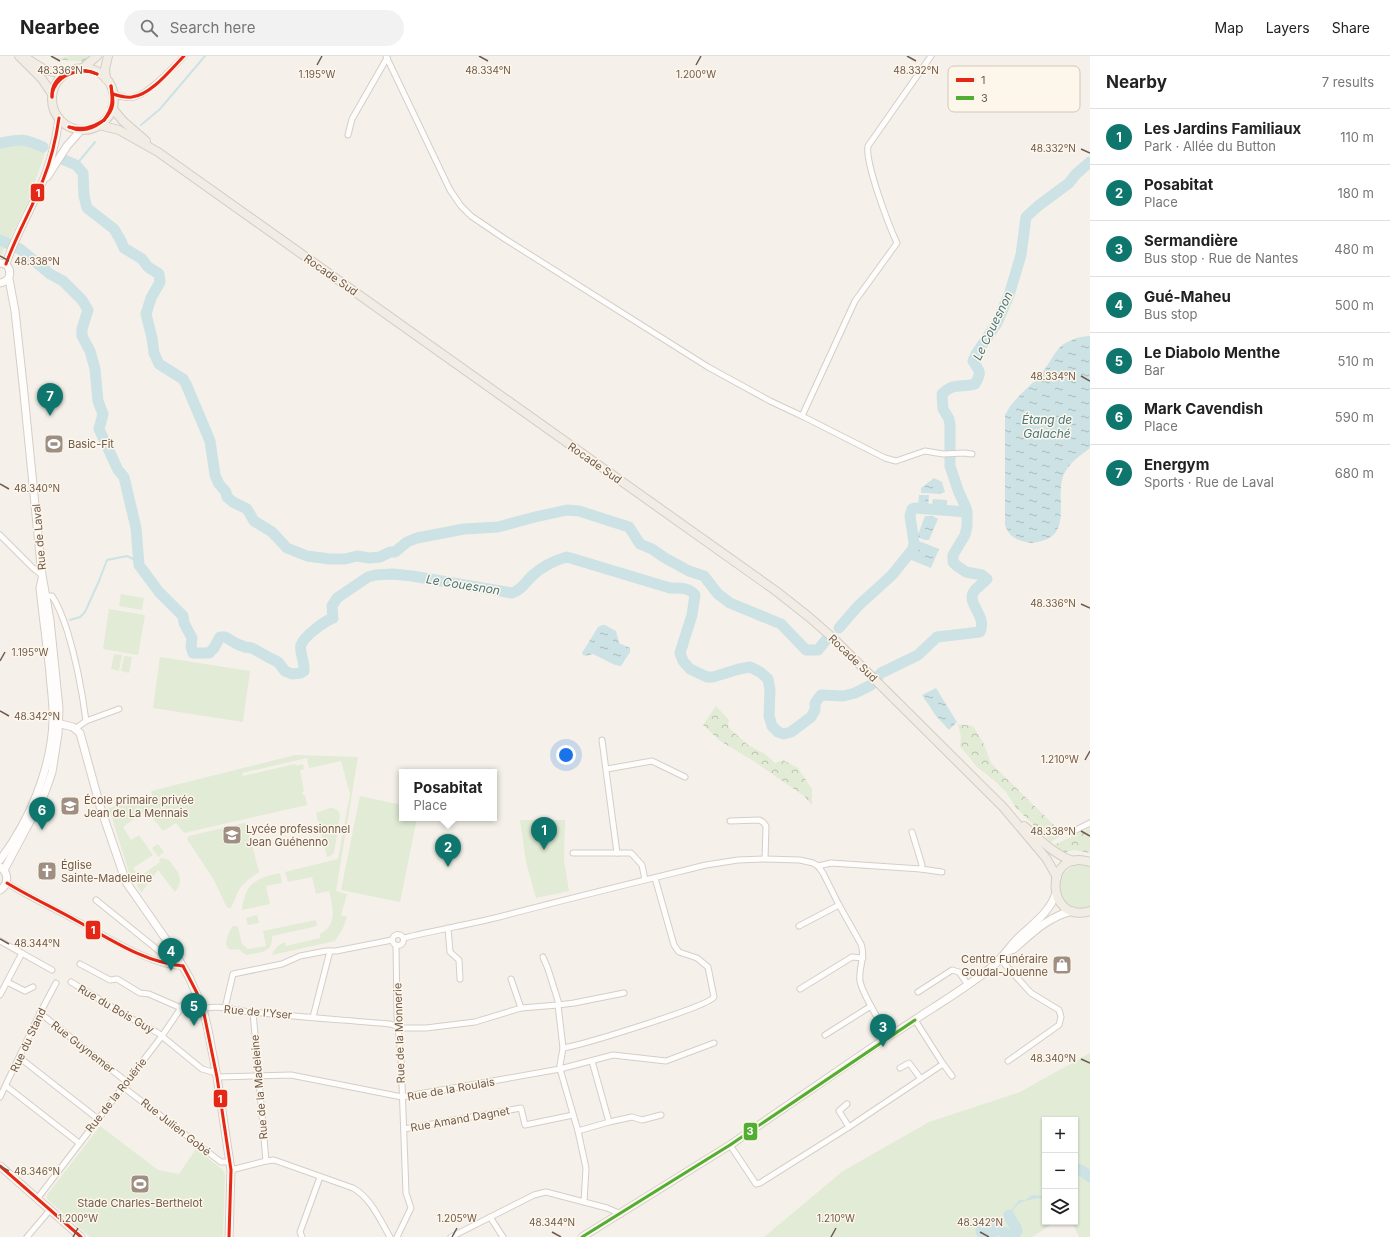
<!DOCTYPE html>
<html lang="en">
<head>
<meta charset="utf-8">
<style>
	body { margin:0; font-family:Inter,sans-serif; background:#f2f2f2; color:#222 }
	.controls { position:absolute; right:12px; bottom:12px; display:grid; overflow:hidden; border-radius:0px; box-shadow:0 1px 3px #0004 }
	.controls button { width:36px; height:36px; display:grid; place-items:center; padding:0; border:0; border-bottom:1px solid #e0e0e0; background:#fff; color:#222; font:20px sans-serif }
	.you { position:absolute; left:566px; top:699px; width:14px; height:14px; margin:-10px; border:3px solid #fff; border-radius:50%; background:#1a73e8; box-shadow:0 0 0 6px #1a73e833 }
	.badge { display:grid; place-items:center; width:26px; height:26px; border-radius:50%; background:#0f766e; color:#fff; font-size:13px; font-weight:700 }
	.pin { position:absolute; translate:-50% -33px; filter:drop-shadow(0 1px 2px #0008) }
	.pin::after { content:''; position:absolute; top:21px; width:14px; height:12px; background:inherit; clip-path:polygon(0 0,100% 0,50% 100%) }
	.popup { position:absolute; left:399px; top:713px; width:98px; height:52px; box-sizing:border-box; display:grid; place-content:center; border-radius:0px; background:#fff; filter:drop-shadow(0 1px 3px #0005); font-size:13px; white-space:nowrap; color:#767676 }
	.popup b { font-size:15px; color:#222 }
	.popup::after { content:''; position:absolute; left:50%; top:100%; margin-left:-8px; border:8px solid transparent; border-top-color:#fff }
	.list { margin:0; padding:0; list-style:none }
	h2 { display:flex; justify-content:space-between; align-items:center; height:52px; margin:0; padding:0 16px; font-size:17px }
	h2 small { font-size:13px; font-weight:400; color:#767676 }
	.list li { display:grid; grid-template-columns:26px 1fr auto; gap:12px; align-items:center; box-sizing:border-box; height:56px; padding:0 16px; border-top:1px solid #e0e0e0 }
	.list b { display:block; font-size:15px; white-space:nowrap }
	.list p { margin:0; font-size:13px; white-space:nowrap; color:#767676 }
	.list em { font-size:13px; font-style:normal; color:#767676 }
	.icon { flex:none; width:22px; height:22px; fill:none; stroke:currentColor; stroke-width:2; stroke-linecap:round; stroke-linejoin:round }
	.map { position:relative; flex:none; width:1090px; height:1181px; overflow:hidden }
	header { display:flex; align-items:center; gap:24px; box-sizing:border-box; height:56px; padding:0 20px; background:#fff; border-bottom:1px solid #e0e0e0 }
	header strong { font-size:19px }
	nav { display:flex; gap:22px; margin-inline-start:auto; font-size:14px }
	.search { width:280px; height:36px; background:#f2f2f2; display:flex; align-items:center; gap:10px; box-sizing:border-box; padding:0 14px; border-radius:22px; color:#767676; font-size:15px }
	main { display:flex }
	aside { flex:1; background:#fff }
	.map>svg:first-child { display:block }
</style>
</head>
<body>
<header>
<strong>Nearbee</strong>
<div class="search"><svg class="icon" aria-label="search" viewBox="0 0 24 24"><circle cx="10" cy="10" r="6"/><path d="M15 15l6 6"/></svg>Search here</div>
<nav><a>Map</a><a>Layers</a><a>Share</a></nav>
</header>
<main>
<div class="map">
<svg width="1090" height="1181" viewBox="0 0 1090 1181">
	<defs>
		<pattern id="forest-crowns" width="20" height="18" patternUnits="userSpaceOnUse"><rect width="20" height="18" fill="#e1ebd5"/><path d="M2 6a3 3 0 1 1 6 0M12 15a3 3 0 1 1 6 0" fill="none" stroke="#bbc1af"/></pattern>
		<pattern id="water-ripples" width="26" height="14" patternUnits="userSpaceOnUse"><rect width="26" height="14" fill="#cce2e4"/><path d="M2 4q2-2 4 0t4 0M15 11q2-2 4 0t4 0" fill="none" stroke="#aababb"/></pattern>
	</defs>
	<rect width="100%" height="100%" fill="#f5f1ea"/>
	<!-- green -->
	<g fill="#e1ebd5">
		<polygon points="25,81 48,88 29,144 2,198 0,199 0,83"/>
		<polygon points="121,538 144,542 142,554 119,550"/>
		<polygon points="109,553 145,559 138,599 103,593"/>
		<polygon points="114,598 122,599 119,615 111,613"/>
		<polygon points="124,600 132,601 129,617 121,615"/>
		<polygon points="160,601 250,615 243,666 153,652"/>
		<path d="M295 699 358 701 336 835 347 838 341 859 347 861 343 872 335 885 272 899C275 892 278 889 285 886L286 890 320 882V878C338 869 333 851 329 835L316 838 312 821 288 826 285 816 338 803 350 738 341 705 309 712 307 702 242 717 243 720 295 708 296 710 303 708 304 713 301 714 300 715 304 735 302 736 303 739H305L307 749 184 777 176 767 163 775 146 754 123 771 131 784 139 779 153 799 133 812 136 816 130 820 109 752 152 739 151 735Z"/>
		<polygon points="360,740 402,749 402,762 417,762 400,846 341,834"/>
		<path d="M330 752C336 752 339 754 340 760L334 797 330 800 327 801 316 757Z"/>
		<polygon points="520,764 565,764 564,804 569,835 536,842 526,806"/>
		<path d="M244 767 247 769 259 816C252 821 244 826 239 834 236 839 234 846 231 852H228L226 850 214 824 187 783 189 780Z"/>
		<polygon points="158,788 164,796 158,801 152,792"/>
		<path d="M162 802 169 804C177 815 186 823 175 836L158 814 141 837 135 824 160 806 159 803Z"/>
		<path d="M1079 808 1090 810V852C1085 852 1079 854 1074 852 1051 844 1056 814 1079 808Z"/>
		<path d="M280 817 282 827 266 830 270 848 242 854C244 828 256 822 280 817Z"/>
		<polygon points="257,859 259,867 248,869 246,862"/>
		<path d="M316 864 317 870 272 880C273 898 259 896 246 899L238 893C220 897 226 879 233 870H236L238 871 242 888 248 893 266 890 263 875Z"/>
		<polygon points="1090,997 1090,1181 1079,1181 1072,1166 1075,1166 1075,1064 1045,1064 1045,1166 1055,1166 1032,1181 764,1181 843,1115 929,1066 1020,1036"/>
		<polygon points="100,1070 158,1114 179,1118 196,1093 223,1114 225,1119 223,1181 90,1181 47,1143 47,1139"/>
	</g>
	<!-- forest -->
	<g fill="url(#forest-crowns)">
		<polygon points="70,0 93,0 85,6 54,3"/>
		<polygon points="716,650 729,664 728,671 748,689 765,698 775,707 783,704 798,712 812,733 812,749 804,740 752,704 720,685 703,669"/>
		<polygon points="958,668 973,670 983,686 991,707 1063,778 1051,786 1016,752 1006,736 995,725 977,711 960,690 961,681"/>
		<polygon points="1090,772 1090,797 1074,794 1063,797 1054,789"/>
	</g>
	<!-- water -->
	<g fill="url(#water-ripples)">
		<path d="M1090 280V392C1080 400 1070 406 1064 418 1054 439 1073 477 1042 485 1033 487 1031 488 1022 485 1013 483 1008 477 1005 469V359C1012 343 1028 333 1039 320 1048 311 1052 299 1061 290 1069 284 1080 280 1090 280Z"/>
		<path d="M934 422 942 426 945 436C941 439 928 437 921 437V432Z"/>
		<polygon points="919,439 929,439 928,451 918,450"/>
		<polygon points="933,443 947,444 947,450 932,450"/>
		<polygon points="925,460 933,460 938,463 929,484 925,484 917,481"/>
		<polygon points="919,485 939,493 931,512 911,504"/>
		<polygon points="602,569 605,569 616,575 619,587 630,592 630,596 621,610 615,609 593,598 586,600 583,599 582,597 598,571"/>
		<polygon points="936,632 957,666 949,674 936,660 922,639"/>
		<path d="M1075 1108H1078L1089 1115 1090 1120C1086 1116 1082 1113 1075 1113Z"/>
		<path d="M1032 1139 1045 1140V1142C1029 1143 1016 1143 1010 1161L1019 1176 1014 1181C1005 1176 994 1165 983 1172L982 1177 993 1181H981L976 1177 977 1170C986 1166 996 1166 1004 1171 1008 1174 1010 1177 1015 1178L1018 1173 1007 1164 1008 1159 1019 1144H1025Z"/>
	</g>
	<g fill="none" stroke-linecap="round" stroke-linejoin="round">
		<!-- stream -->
		<g stroke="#cce2e4" stroke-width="2">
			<polyline points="141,69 160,53 205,0"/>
			<polyline points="76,109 95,86"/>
			<polyline points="70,564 80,561 85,556 99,525 107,504 127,500 139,506"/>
		</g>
		<!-- river -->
		<g stroke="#cce2e4" stroke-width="11">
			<path d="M0 87C22 83 23 82 43 91"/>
			<polyline points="62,103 76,109 83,117 84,140 87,152 114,173 121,185 124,192 142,203 148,211 159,218 160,226 151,242 146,258 152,282 154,297 159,308 183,323 186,328 210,385 215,419 219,428 226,436 227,441 233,446 247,453 254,465 272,476 287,492 307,500 330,503 345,503 357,500 369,502 380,501 390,496 395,496 407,486 417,482 464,473 498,471 535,461 567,454 579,455 629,471 640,488 652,493 665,502 689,515 704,520 718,538 730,547 781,568 806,594 818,594 826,584"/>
			<path d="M0 184 20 193 50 218 63 225 82 244 88 254 82 273V280L90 295 95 313 98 345 103 358 99 373 118 414 124 421 136 472 139 509 159 536 183 560 184 567 192 582 191 591 193 597H209L214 592 220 581H225L237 588 245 591 252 592 268 601 278 606 285 615 292 618 301 617 304 615C305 606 299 596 301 589 304 580 325 565 333 562L332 550 337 542 368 521 375 519 393 518 412 520 512 537C521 534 524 528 531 521 540 512 554 504 567 501L670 532C679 532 689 531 695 539L692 559 680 597 683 605 690 613 707 621H713L739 613 750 611 760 616 768 623 770 634 769 660 772 670 778 676 784 678 791 676 811 661 815 654V647L821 639 843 640 855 637 871 629 881 617 918 599 937 581 980 576C988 559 964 547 975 534 979 530 983 527 987 523L982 519 966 516 957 510 953 506V499L965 479 967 470V456L966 452 958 434 950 410V369L949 363 943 353 942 338C954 326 962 332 975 328 982 316 980 316 973 305L976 298 997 267 1009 239 1021 199 1026 161 1038 150 1069 127 1076 118 1090 106"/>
			<polyline points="839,572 858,550 892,519 913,493 914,487 910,460 912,453 915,452 967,456"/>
			<path d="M1075 1113C1082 1113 1085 1117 1090 1121"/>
			<path d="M992 1181 982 1177 981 1175 982 1171C994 1165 1002 1179 1013 1180L1017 1175C1016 1169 1010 1165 1009 1159"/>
		</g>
		<!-- street casing -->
		<g stroke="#d4cec8" stroke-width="7">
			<g id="street">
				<polyline points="386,0 450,134 461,150 471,160 505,183 708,311 770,345 802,360 885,402 896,405 925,395 943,398 964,397 972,398"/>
				<path d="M113 38C120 40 127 43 134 41 149 38 173 11 184 0"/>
				<polyline points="348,79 352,63 387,2"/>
				<path d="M802 360 855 245 897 187C889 170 865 107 868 90L931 0"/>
				<polyline points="0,479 33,512 42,519"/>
				<path d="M46 540H52C59 550 63 562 67 574 76 603 82 634 86 665"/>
				<polyline points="75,673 86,665 119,653"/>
				<polyline points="602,684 617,797"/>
				<polyline points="607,713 652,705 685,721"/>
				<polyline points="730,765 759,764 763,766 766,770 765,803"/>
				<polyline points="912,776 922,809 921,813"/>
				<polyline points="1072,776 1090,767"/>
				<polyline points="573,797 631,797 642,809 645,824"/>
				<polyline points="818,810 831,807 921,813 942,816"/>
				<path d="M7 827C29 841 53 852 77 865 102 878 156 912 183 910"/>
				<polyline points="96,844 169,903 172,909"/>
				<polyline points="799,870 839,849"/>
				<polyline points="448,872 450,896 459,904 460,923"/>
				<circle cx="398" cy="884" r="5.5"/>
				<path d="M404 882C435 874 467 869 499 861 567 843 637 826 706 809L738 804 765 803 800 804 813 807 818 810 823 817 839 849 861 888C866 901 858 912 860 925 862 936 882 971 889 980"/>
				<polyline points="0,885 52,914"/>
				<polyline points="396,889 397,960 401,1001 406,1137 411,1152 397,1181"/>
				<polyline points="543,901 548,913 559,948"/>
				<polyline points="1000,903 1031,937 1059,954 1061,961 1059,969 1008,1005"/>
				<polyline points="80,908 110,924 117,923 140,937 149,938 181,952"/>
				<polyline points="511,923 521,952"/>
				<polyline points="7,926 25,935 33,931"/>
				<polyline points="71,926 125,959 158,977 202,1013 216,1017"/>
				<polyline points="800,933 852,901 863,902"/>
				<polyline points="918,936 952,914 959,916 968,929"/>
				<polyline points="0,939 22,897"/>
				<polyline points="225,952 233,918 282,908 300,900 326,895 336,895 392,884"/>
				<path d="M203 953C217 948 236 955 251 956 298 961 344 964 390 968L402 972H426L475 966 521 952 558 949"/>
				<polyline points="253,956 266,1105"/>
				<polyline points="40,957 127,1026"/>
				<polyline points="313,961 330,895"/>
				<polyline points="825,979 871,950"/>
				<path d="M563 992C582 989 707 951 714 941L708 911 697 902 679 896 674 889 655 822"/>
				<polyline points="20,1002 98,1063"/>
				<polyline points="592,1005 609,1066"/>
				<polyline points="943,1008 952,1020"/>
				<polyline points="900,1012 909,1007 921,1023"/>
				<polyline points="217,1021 291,1019 402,1041 560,1013 613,999 666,1005 714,987"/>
				<polyline points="6,1030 79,1087"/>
				<polyline points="123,1031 221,1106 230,1106"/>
				<polyline points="0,1041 40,957 56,927"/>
				<polyline points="847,1048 839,1055 849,1071"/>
				<polyline points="404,1073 521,1052 525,1069 573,1059"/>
				<polyline points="578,1075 609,1066 632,1061 642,1064 661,1059"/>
				<polyline points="730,1089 756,1128 760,1127 849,1071 943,1008 915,964"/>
				<path d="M231 1114 266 1105 274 1104 353 1132C371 1142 380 1164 390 1181"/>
				<polyline points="37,1143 162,980 187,943 197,937"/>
				<polyline points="584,1146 586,1112 578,1075 560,1013 560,1009 563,992 558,949 574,947 624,937"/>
				<polyline points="490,1161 503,1181"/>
				<polyline points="27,1181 50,1154"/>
				<polyline points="302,1181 300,1176 320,1121"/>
				<polyline points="451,1181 534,1139 546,1136 607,1152 621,1158"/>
			</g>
		</g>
		<!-- secondary casing -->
		<g stroke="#d5cec8" stroke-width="9">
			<g id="secondary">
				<polyline points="47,121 67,90 81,74"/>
				<path d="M0 207C13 208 13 225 0 227"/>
				<path d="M6 208C14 182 29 157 40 132 50 110 56 86 59 62"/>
				<polyline points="53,666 73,671 80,677 100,750 126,826 172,892 189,921 203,953 208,974 217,1021 231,1114 229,1181"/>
				<path d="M0 804C29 766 51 714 53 666 54 650 51 634 50 617 47 589 43 561 40 532L42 523"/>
				<path d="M0 811C9 817 9 828 0 834"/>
				<polyline points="4,814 43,741 48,728 52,716 58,678 59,652 50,564 42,519 23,328 15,255 9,223"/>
				<path d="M1008 895 1014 893C1032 877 1049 860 1073 855"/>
				<polyline points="0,1110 81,1181"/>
				<path d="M582 1181 730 1089 889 980C904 972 918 961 933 952 953 939 974 926 993 910 1003 901 1010 890 1019 881 1033 868 1050 856 1056 837"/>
			</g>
		</g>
		<!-- primary casing -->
		<g stroke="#d3ccc6" stroke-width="10">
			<g id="primary">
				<polyline points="19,0 42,23 52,38"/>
				<polyline points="26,2 45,14 64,18"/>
				<polyline points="83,12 97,0"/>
				<circle cx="83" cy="43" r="31"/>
				<polyline points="106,23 105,13 108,0"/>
				<polyline points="112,52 123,65 146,85"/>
				<polyline points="99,69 119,74 158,96 776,535 809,561 833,582 1003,751 1046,802 1057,821"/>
				<path d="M1024 770C1039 782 1055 800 1074 805"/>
				<path d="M1090 806C1043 791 1045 869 1090 855"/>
			</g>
		</g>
		<!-- street -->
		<use href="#street" stroke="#fefdfc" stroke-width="5"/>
		<!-- secondary -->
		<use href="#secondary" stroke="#fefdfc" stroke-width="7"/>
		<!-- primary -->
		<use href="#primary" stroke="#f1ede5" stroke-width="8"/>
		<!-- bus-1 casing -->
		<g stroke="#fdf6ea" stroke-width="6">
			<g id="bus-1">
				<path d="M113 38C119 40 125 42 132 41 151 39 171 13 184 0"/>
				<path d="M52 41C50 17 79 9 97 18"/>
				<path d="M52 41C52 38 53 34 54 32 61 17 83 11 97 18"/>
				<path d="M104 64C113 52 113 45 111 30"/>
				<path d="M104 64C115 52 114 46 111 30"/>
				<path d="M69 71C82 74 92 72 104 64"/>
				<path d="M69 71C81 77 94 73 104 64"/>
				<path d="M6 208C16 179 32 153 43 124 51 104 56 83 59 62"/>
				<path d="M7 827C30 841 54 852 77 865 110 883 145 907 183 910"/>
				<polyline points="183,910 197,937 203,953 217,1021 231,1114 229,1181"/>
				<polyline points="0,1110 81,1181"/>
			</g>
		</g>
		<!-- bus-2 casing -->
		<g stroke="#fdf6ea" stroke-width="6">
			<polyline id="bus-2" points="582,1181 730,1089 915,964"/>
		</g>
		<!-- bus-1 -->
		<use href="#bus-1" stroke="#e52718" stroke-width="3"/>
		<!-- bus-2 -->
		<use href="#bus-2" stroke="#52ae32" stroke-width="3"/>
	</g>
	<!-- ticks -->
	<path fill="none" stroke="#705a4c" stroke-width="1.5" d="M51 0 60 5M479 0 488 5M907 0 916 5M317 9 322 0M696 9 701 0M1081 93 1090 97M0 200 9 205M1081 320 1090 325M0 428 9 433M1081 548 1090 552M0 605 5 596M0 655 9 660M1085 704 1090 695M1081 775 1090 780M0 883 9 888M1081 1003 1090 1007M0 1110 9 1115M552 1176 561 1181M980 1176 989 1181M73 1181 78 1172M452 1181 457 1172M831 1181 836 1172"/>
	<!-- icons -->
	<defs>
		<g id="stadium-square" transform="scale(1)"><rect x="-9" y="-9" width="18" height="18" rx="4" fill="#9f8f83" stroke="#fdf6ea"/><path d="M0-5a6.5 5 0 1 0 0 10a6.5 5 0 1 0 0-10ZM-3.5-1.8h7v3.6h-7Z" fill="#fff"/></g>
		<g id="school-square" transform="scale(1)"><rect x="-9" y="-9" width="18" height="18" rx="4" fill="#9f8f83" stroke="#fdf6ea"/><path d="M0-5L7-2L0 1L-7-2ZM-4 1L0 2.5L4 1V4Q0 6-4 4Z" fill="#fff"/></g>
		<g id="church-square" transform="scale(1)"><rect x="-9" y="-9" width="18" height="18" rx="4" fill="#9f8f83" stroke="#fdf6ea"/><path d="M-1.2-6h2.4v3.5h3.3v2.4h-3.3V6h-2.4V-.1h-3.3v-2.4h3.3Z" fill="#fff"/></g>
		<g id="shop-square" transform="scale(1)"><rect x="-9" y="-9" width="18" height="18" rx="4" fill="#9f8f83" stroke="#fdf6ea"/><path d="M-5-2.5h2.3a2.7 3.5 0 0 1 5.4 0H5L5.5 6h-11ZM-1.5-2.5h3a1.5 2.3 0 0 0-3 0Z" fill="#fff"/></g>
	</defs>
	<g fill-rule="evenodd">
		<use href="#stadium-square" x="54" y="388"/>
		<use href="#school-square" x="70" y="750"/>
		<use href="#school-square" x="232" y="779"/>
		<use href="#church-square" x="47" y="815"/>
		<use href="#shop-square" x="1062" y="909"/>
		<use href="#stadium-square" x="140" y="1128"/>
	</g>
	<g text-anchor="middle" stroke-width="3" stroke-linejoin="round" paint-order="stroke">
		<!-- street labels -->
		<g font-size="11" fill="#705a4c" stroke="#fdf6ea">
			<text transform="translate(331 219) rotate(35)" y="4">Rocade Sud</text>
			<text transform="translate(595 407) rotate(35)" y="4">Rocade Sud</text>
			<text transform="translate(39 481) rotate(-95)" y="4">Rue de Laval</text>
			<text transform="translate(853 602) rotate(44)" y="4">Rocade Sud</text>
			<text transform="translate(116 953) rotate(30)" y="4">Rue du Bois Guy</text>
			<text transform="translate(258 956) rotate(5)" y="4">Rue de l'Yser</text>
			<text transform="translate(399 977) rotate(-92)" y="4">Rue de la Monnerie</text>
			<text transform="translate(28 984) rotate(-65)" y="4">Rue du Stand</text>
			<text transform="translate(83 991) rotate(38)" y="4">Rue Guynemer</text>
			<text transform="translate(259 1031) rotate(-95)" y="4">Rue de la Madeleine</text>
			<text transform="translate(451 1033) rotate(-10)" y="4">Rue de la Roulais</text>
			<text transform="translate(116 1039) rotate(-52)" y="4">Rue de la Rouërie</text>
			<text transform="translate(460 1063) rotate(-10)" y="4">Rue Amand Dagnet</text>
			<text transform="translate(176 1071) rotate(38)" y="4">Rue Julien Gobé</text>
		</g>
		<!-- poi labels -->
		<g font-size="11" fill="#705a4c" stroke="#fdf6ea" text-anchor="start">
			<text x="68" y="392">Basic-Fit</text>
			<text x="84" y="748">École primaire privée<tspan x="84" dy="13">Jean de La Mennais</tspan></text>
			<text x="246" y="777">Lycée professionnel<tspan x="246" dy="13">Jean Guéhenno</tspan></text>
			<text x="61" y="813">Église<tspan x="61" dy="13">Sainte-Madeleine</tspan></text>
			<text x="1048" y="907" text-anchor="end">Centre Funéraire<tspan x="1048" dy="13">Goudal-Jouenne</tspan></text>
			<text x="140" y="1151" text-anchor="middle">Stade Charles-Berthelot</text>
		</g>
		<!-- water labels -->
		<g font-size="12" font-style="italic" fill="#487782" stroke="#fdf6ea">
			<text transform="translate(993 270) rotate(-64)" y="4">Le Couesnon</text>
			<text x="1047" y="368">Étang de<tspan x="1047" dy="14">Galaché</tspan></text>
			<text transform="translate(463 529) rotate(9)" y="4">Le Couesnon</text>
		</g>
	</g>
	<!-- legend -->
	<rect x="948" y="10" width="132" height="46" rx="6" fill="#fdf6ea" stroke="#d3c7bb" stroke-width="1"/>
	<rect x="956" y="22" width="18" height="4" fill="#e52718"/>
	<rect x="956" y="40" width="18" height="4" fill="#52ae32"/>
	<g font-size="11" fill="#705a4c">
		<text x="981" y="28">1</text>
		<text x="981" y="46">3</text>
	</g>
	<g font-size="10" text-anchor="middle" fill="#705a4c" stroke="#fdf6ea" stroke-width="3" stroke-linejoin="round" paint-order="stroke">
		<text x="60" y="18">48.336°N</text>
		<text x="488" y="18">48.334°N</text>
		<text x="916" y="18">48.332°N</text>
		<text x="317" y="22">1.195°W</text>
		<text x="696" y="22">1.200°W</text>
		<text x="1053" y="96">48.332°N</text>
		<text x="37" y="209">48.338°N</text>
		<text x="1053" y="324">48.334°N</text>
		<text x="37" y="436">48.340°N</text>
		<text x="1053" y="551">48.336°N</text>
		<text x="30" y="600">1.195°W</text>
		<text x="37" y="664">48.342°N</text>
		<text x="1060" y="707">1.210°W</text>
		<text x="1053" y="779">48.338°N</text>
		<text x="37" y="891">48.344°N</text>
		<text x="1053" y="1006">48.340°N</text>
		<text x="37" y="1119">48.346°N</text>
		<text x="78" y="1166">1.200°W</text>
		<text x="457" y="1166">1.205°W</text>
		<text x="836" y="1166">1.210°W</text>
		<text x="552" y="1170">48.344°N</text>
		<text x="980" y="1170">48.342°N</text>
	</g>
	<g stroke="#fdf6ea" stroke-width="1.5">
		<rect x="30" y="127" width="15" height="19" rx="4" fill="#e52718"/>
		<rect x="85" y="864" width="16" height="20" rx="4" fill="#e52718"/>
		<rect x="213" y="1033" width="15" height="19" rx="4" fill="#e52718"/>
		<rect x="743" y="1066" width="15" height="19" rx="4" fill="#52ae32"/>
	</g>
	<g font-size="11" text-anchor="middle" font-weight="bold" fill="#fff">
		<text x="38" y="141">1</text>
		<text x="93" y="878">1</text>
		<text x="220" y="1047">1</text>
		<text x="750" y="1079">3</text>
	</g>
</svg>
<div class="controls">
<button>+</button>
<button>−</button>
<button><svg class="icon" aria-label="layers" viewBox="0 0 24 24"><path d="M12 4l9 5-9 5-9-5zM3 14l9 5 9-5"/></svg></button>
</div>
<div class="you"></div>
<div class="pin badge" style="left:544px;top:794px">1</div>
<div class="pin badge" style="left:448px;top:811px">2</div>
<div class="popup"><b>Posabitat</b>Place</div>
<div class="pin badge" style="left:883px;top:991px">3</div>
<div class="pin badge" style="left:171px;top:915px">4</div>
<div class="pin badge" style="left:194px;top:970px">5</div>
<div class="pin badge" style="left:42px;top:774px">6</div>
<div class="pin badge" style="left:50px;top:360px">7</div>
</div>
<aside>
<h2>Nearby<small>7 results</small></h2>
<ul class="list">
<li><span class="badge">1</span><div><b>Les Jardins Familiaux</b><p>Park · Allée du Button</p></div><em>110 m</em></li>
<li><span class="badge">2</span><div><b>Posabitat</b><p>Place</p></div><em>180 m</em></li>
<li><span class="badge">3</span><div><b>Sermandière</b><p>Bus stop · Rue de Nantes</p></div><em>480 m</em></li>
<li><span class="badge">4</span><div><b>Gué-Maheu</b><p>Bus stop</p></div><em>500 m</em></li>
<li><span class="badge">5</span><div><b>Le Diabolo Menthe</b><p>Bar</p></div><em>510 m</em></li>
<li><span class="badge">6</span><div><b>Mark Cavendish</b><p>Place</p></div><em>590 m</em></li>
<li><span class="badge">7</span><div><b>Energym</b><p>Sports · Rue de Laval</p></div><em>680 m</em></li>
</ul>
</aside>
</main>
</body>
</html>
